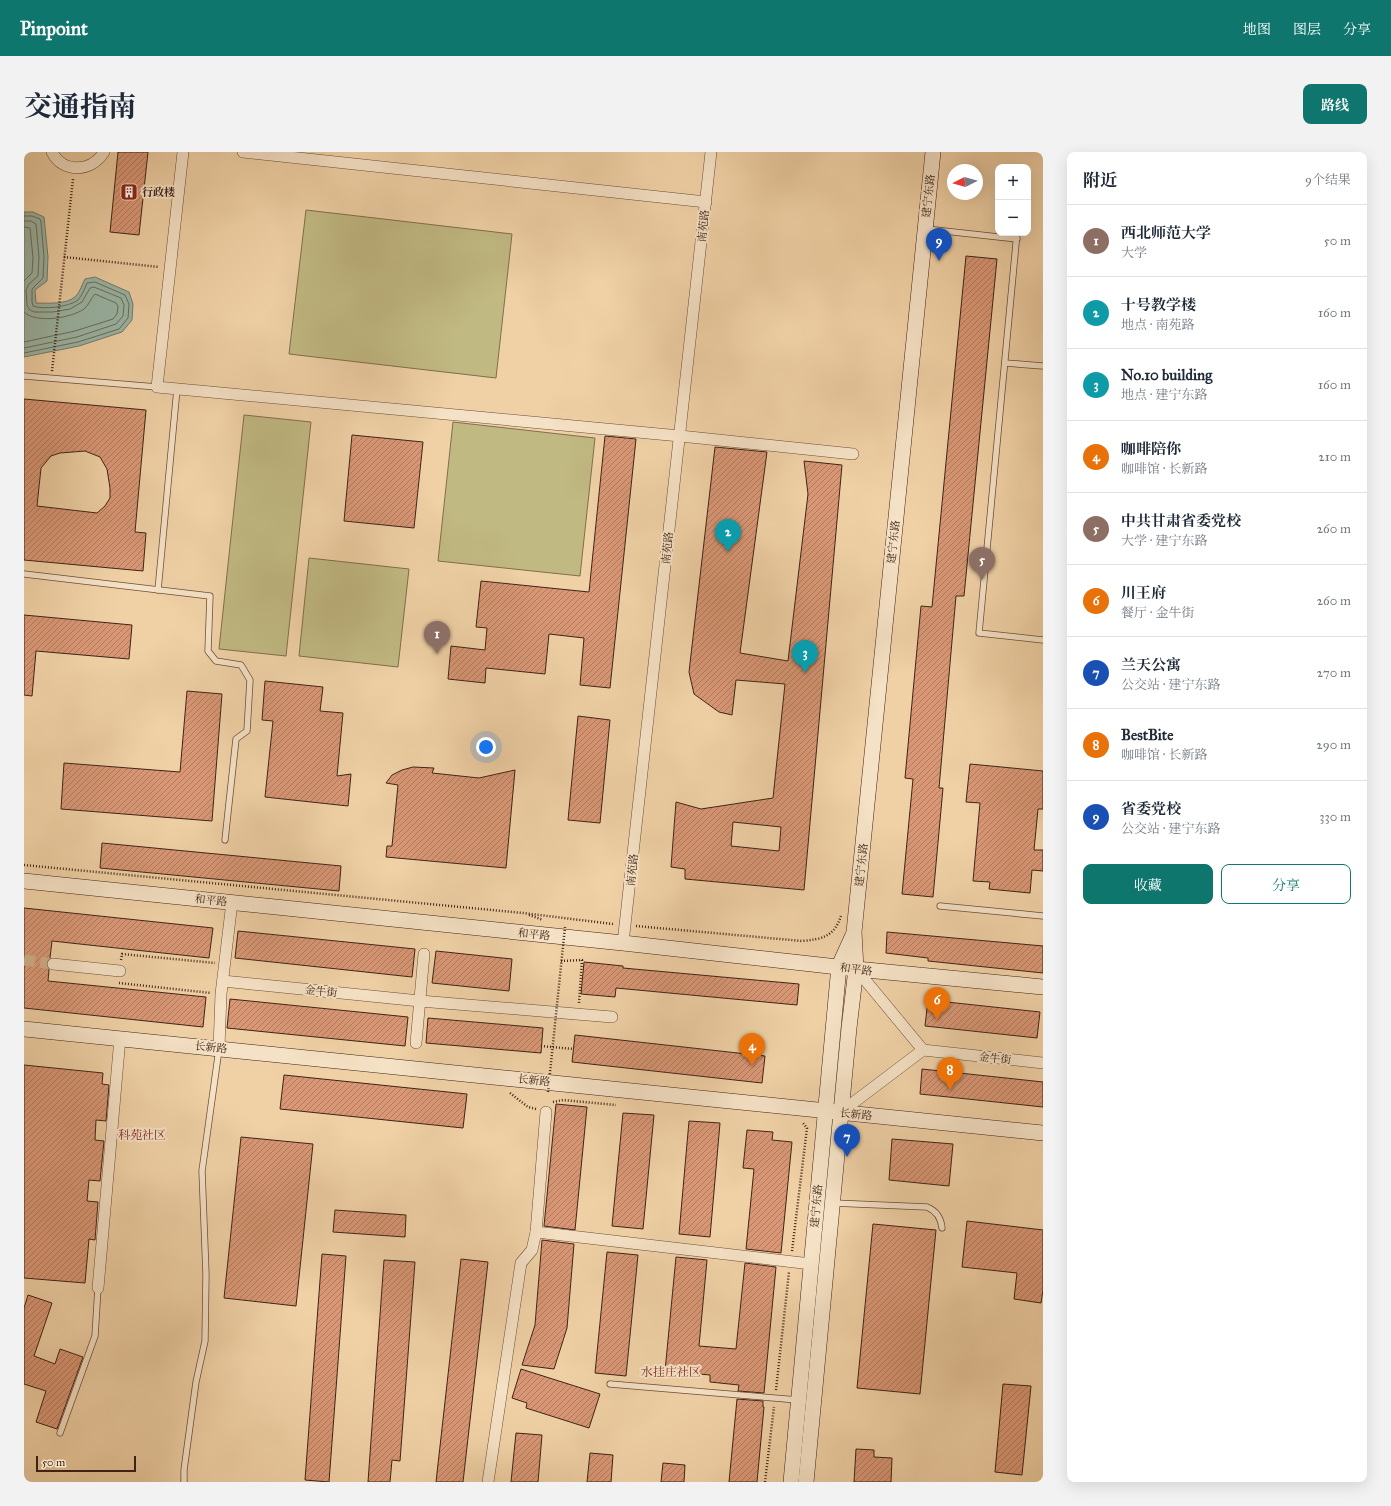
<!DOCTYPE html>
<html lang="zh">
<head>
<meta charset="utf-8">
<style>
	body { margin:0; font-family:"IM FELL Great Primer","Noto Serif SC",serif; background:#f2f2f3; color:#1f2937 }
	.controls { position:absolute; right:12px; top:12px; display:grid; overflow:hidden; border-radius:8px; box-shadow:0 4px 16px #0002 }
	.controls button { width:36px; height:36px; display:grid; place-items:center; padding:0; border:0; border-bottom:1px solid #e0e1e3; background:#fff; color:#1f2937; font:20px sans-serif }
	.compass { position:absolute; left:923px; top:12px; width:36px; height:36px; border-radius:50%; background:#fff; box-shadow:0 4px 16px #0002; rotate:264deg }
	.scale { position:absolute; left:12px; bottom:10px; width:100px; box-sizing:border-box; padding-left:4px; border:2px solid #402315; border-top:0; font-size:11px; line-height:14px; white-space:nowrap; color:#402315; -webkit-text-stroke:3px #f5e1c5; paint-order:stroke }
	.you { position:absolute; left:462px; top:595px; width:14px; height:14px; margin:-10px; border:3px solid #fff; border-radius:50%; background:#1a73e8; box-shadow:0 0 0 6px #1a73e833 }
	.badge { display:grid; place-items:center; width:26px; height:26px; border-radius:50%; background:#0f766e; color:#fff; font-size:13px; font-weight:700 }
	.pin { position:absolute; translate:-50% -33px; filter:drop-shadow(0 1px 2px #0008) }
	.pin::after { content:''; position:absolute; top:21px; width:14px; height:12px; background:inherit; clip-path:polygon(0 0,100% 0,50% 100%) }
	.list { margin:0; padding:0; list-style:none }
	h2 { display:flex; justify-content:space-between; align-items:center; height:52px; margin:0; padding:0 16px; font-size:17px }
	h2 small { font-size:13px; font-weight:400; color:#747a83 }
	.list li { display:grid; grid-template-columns:26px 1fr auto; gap:12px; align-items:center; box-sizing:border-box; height:72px; padding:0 16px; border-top:1px solid #e0e1e3 }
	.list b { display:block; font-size:15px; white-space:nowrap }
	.list p { margin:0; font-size:13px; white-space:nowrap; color:#747a83 }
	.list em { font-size:13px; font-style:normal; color:#747a83 }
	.actions { display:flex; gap:8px; padding:12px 16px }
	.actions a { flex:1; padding:9px 0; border:1px solid #0f766e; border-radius:8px; text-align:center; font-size:14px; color:#0f766e }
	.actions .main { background:#0f766e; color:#fff }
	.map { position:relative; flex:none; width:1019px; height:1330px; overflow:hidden; border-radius:8px }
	header { display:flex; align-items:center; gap:24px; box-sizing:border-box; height:56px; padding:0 20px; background:#0f766e; color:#fff }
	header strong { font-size:19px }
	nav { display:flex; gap:22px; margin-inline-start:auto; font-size:14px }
	.intro { display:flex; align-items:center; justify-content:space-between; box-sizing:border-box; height:96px; padding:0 24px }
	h1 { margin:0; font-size:28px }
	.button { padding:10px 18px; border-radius:8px; background:#0f766e; color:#fff; font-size:14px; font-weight:700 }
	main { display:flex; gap:24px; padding:0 24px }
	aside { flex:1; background:#fff; border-radius:8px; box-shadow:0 4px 16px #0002 }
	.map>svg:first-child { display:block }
</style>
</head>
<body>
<header>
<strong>Pinpoint</strong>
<nav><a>地图</a><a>图层</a><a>分享</a></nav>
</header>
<div class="intro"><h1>交通指南</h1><a class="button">路线</a></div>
<main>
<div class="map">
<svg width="1019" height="1330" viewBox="0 0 1019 1330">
	<defs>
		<pattern id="building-hatch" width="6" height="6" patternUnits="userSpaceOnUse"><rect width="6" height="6" fill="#d99775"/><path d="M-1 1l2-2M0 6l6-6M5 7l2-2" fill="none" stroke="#b17b5f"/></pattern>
	</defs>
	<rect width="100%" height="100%" fill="#f0d1a6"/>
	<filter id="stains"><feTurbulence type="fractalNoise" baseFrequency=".005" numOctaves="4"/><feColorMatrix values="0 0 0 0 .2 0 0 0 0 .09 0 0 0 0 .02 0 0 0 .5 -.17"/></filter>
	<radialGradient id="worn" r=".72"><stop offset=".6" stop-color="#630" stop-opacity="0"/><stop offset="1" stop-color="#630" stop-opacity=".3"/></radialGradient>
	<!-- pitch -->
	<g fill="#c1b982" stroke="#806e4c">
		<polygon points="282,58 488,82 472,226 265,202"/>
		<polygon points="220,263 287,270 262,504 195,497"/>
		<polygon points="429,270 571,286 556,424 414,409"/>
		<polygon points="285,406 385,417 374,515 275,504"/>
	</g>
	<!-- water -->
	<path fill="#9ab7a7" stroke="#767c6d" d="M0 60H9L20 65 24 105 23 129 11 138 12 151C23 151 43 153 52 144 56 140 58 132 61 127L71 125 105 140 109 152 108 168 98 180 55 194 0 205Z"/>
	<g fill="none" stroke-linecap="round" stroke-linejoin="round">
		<!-- shore -->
		<g stroke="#6d6d5e" stroke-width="1">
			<path d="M0 64H8L16 67 17 70 20 105 19 126 8 137V150L9 154C19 158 45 155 54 148 58 144 61 136 63 131L71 130 101 143 105 152 104 166 95 177 54 190 0 201"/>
			<polyline points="0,69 7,69 12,72 15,105 14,124 5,132 2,138 3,154 6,158 10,160 29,160 46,157 58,150 66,136 70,135 97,146 100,153 99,164 92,172 53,185 0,196"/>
			<polyline points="0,75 6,76 9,106 8,121 0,129"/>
			<path d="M0 160C12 172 47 166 60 157 65 153 67 146 71 142L92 151 94 154 93 162 89 167 51 179 0 190"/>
		</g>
	</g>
	<!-- building -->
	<g fill="url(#building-hatch)" stroke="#402315" fill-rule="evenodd">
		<polygon points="94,0 124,0 115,83 86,80"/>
		<polygon points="942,104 973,107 940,444 932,444 915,636 919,636 909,745 878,742 889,627 881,626 897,454 908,455"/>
		<path d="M0 247 122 258 111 380 122 381 119 419 0 408ZM61 299 76 305 83 317 86 336V346L81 354 73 361 13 354 17 316 27 304 36 301Z"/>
		<polygon points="328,283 399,290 390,376 320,369"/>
		<polygon points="581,284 612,287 586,536 556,533 560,486 525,482 521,522 462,516 461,531 424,527 427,494 461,498 463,476 452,475 457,429 565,440"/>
		<path d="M691 295 743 300 716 501 764 509 784 342 780 309 818 313 780 738 661 727V717L647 715 652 650 677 657 749 646 761 532 712 528 708 563 695 560 670 542 665 520ZM709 670 757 675 755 699 707 694Z"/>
		<polygon points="0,463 108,473 105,507 12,499 8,544 0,543"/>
		<polygon points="241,529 299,535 296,559 319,561 313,624 327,622 324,654 241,645 249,569 238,568"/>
		<polygon points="163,539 198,542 188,669 37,657 40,611 156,620"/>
		<polygon points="554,564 586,568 576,671 544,668"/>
		<polygon points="946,612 1019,619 1019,657 1014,657 1010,698 1019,698 1019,719 1008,718 1006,741 965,737 966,730 949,729 956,651 942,650"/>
		<polygon points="389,615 410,616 408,621 455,626 491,618 482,716 362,705 363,694 368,694 374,633 362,631 368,623 378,618"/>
		<polygon points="78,691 317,714 315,739 76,716"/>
		<polygon points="0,756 189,776 185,806 28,789 26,806 23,808 22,812 25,818 24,829 182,845 179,875 0,856"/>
		<polygon points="214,779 391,797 388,825 211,806"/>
		<polygon points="863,780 1019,794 1019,821 904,809 904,806 862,801"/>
		<polygon points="412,799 488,807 485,839 408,831"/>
		<polygon points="560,810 599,814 599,816 775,832 773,853 592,836 591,845 557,842"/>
		<polygon points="206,847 384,865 381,894 203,876"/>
		<polygon points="904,848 1016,860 1013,886 901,874"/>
		<polygon points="404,866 519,876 517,901 402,891"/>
		<polygon points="551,883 741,904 738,931 548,910"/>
		<polygon points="0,913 79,921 78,932 85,933 82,969 72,968 71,988 80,989 76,1029 65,1028 63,1049 74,1050 71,1088 65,1087 61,1131 0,1126"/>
		<polygon points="898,917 1019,930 1019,955 896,942"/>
		<polygon points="260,923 443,942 439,976 256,957"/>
		<polygon points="532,952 563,955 551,1078 520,1074"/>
		<polygon points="599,961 630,963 619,1077 588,1074"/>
		<polygon points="665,969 696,971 686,1085 655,1082"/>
		<polygon points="723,978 749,980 748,988 768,990 757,1101 722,1097 730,1017 719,1016"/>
		<polygon points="217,985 289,992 272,1154 200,1146"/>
		<polygon points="868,987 929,992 925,1034 865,1028"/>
		<polygon points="311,1058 382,1063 381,1085 309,1080"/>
		<polygon points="943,1069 1019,1078 1019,1138 1017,1151 990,1147 993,1121 938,1115"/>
		<polygon points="849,1072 912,1078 896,1242 833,1236"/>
		<polygon points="518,1088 550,1092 543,1176 530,1217 498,1213 511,1173"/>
		<polygon points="583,1100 614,1103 602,1224 571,1221"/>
		<polygon points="298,1102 322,1104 305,1330 281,1328"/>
		<polygon points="652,1105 683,1108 675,1194 712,1197 721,1111 752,1115 740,1241 714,1239 715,1233 686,1230 686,1223 641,1219"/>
		<polygon points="437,1107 464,1110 439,1330 412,1330"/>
		<polygon points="360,1108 391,1110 376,1309 368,1308 366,1330 344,1330"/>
		<polygon points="4,1143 28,1151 10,1204 31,1212 36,1197 59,1205 33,1277 12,1270 22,1239 0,1232 0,1156"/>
		<polygon points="497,1217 576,1242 565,1276 502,1256 503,1251 488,1246"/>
		<polygon points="979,1232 1007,1234 998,1323 971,1320"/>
		<polygon points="713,1247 739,1249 739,1255 740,1255 733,1330 705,1330"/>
		<polygon points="492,1281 518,1283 514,1330 487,1330"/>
		<polygon points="832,1297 850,1298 850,1305 868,1306 867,1330 830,1330"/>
		<polygon points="566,1301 589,1303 587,1330 563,1330"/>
		<polygon points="639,1311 661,1313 660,1330 637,1330"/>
	</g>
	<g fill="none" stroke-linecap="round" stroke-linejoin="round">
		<!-- street-tunnel -->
		<polyline stroke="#cdae89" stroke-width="11" stroke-dasharray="11 5.5" stroke-linecap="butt" points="0,808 29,812"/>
		<!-- lane casing -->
		<g stroke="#6c4e39" stroke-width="7">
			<g id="lane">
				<polyline points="902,77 993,87"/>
				<polyline points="993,81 955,481 1019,488"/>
				<polyline points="981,211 1019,214"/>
				<polyline points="0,224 133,235"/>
				<polyline points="0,422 186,444 184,499 192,509 217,513 226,528 223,579 212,587 201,688"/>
				<polyline points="134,438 153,237"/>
				<polyline points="916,754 1019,764"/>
				<path d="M809 1051 903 1055C913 1059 917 1066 918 1076"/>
				<polyline points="586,1232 774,1248"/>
				<polyline points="36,1281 71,1184 74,1136"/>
				<polyline points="160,1330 160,1318 172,1230 181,1189 182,1122 178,1019 195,897"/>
			</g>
		</g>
		<!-- street casing -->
		<g stroke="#6c4e39" stroke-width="12">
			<g id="street">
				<path d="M28 0C39 22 68 20 80 0"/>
				<polyline points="159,0 133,235 656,284 829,302"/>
				<polyline points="219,0 682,50"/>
				<polyline points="599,791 687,0"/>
				<polyline points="29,812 96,819"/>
				<polyline points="832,817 899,898"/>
				<polyline points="199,829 396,849 588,865"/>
				<polyline points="392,891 400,802"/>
				<polyline points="195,896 197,842 208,750"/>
				<polyline points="817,960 899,898 1019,911"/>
				<polyline points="512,1080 522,960"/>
				<polyline points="74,1136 96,886"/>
				<polyline points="464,1330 497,1111 508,1098 512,1080 787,1112"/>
			</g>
		</g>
		<!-- secondary casing -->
		<g stroke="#402315" stroke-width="16">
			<g id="secondary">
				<polyline points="0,729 599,791 832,817 1019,835"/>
				<polyline points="0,877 1019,981"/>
				<polyline points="767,1330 815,814 829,783"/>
				<polyline points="782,1330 825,876 832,817 830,780 909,0"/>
			</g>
		</g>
		<!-- path -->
		<g stroke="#402315" stroke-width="2.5" stroke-dasharray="1 2" stroke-linecap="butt">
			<polyline points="40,105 135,115"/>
			<polyline points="28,219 49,27"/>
			<polyline points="0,713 499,761 589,772"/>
			<polyline points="505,763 519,768"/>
			<path d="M612 774 778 789C798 787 810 785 817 764"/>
			<polyline points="97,808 98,802 191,811"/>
			<polyline points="537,809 558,808 555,851"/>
			<polyline points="95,831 187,841"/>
			<polyline points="517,894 550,897"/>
			<polyline points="486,941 504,955 512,957"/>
			<polyline points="529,950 539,948 592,953"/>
			<polyline points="768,1099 783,976 779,971"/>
			<polyline points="752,1238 765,1120"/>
			<polyline points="741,1330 750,1255"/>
		</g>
		<!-- lane -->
		<use href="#lane" stroke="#f5e1c5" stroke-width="5.5"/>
		<!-- street -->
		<use href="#street" stroke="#f5e1c5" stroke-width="11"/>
		<!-- secondary -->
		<use href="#secondary" stroke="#f5e1c5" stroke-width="15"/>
		<!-- path-bridge -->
		<polyline stroke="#402315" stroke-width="2.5" stroke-dasharray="1 2" stroke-linecap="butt" points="524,940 541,775"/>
	</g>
	<!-- icons -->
	<defs>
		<g id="building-square" transform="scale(0.9)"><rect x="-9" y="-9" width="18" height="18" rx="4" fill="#8f2418" stroke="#f5e1c5"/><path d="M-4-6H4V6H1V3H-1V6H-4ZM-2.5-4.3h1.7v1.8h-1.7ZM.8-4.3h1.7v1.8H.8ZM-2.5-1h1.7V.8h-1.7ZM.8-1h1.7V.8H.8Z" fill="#fff"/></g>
	</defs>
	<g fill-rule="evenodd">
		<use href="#building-square" x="105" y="40"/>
	</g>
	<g text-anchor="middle" stroke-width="4" stroke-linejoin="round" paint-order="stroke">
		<!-- poi labels -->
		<g font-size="11" font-weight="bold" fill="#402315" stroke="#f5e1c5" text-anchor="start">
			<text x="118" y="44">行政楼</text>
		</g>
		<!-- street labels -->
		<g font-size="11" fill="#402315" stroke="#f5e1c5">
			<text transform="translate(904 44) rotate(-84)" y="4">建宁东路</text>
			<text transform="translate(679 74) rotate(-84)" y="4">南苑路</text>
			<text transform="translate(869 390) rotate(-84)" y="4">建宁东路</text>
			<text transform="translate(643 396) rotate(-84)" y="4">南苑路</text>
			<text transform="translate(837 713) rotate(-84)" y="4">建宁东路</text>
			<text transform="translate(608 718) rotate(-84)" y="4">南苑路</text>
			<text transform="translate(187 748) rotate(6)" y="4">和平路</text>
			<text transform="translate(510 782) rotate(6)" y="4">和平路</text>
			<text transform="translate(832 817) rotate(7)" y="4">和平路</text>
			<text transform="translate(297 839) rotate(6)" y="4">金牛街</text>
			<text transform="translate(187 895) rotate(6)" y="4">长新路</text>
			<text transform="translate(971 906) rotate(6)" y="4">金牛街</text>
			<text transform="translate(510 928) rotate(6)" y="4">长新路</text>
			<text transform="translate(832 962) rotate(6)" y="4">长新路</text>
			<text transform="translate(792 1054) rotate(-85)" y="4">建宁东路</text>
		</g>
		<!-- neighbourhood labels -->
		<g font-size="12" fill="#7a1f14" stroke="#f5e1c5">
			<text x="118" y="987">科苑社区</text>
			<text x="647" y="1224">水挂庄社区</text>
		</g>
	</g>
	<rect width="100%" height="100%" filter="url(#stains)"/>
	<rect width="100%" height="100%" fill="url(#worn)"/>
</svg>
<div class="controls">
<button>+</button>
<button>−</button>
</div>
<svg class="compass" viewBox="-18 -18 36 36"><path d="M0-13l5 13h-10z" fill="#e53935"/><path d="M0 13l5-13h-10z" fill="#747a83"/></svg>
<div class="scale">50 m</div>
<div class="you"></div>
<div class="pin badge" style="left:413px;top:502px;background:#8d6e63">1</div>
<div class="pin badge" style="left:704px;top:400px;background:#0f9aa8">2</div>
<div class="pin badge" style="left:781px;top:521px;background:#0f9aa8">3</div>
<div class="pin badge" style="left:728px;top:914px;background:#e8710a">4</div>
<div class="pin badge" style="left:958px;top:428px;background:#8d6e63">5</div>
<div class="pin badge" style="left:913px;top:868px;background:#e8710a">6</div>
<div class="pin badge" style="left:823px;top:1005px;background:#1a4fb4">7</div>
<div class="pin badge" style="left:926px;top:938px;background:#e8710a">8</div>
<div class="pin badge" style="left:915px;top:109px;background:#1a4fb4">9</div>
</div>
<aside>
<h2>附近<small>9个结果</small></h2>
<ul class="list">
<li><span class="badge" style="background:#8d6e63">1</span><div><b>西北师范大学</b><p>大学</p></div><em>50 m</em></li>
<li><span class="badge" style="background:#0f9aa8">2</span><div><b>十号教学楼</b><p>地点 · 南苑路</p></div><em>160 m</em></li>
<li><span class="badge" style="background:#0f9aa8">3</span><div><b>No.10 building</b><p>地点 · 建宁东路</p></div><em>160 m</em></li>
<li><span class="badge" style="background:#e8710a">4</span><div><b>咖啡陪你</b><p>咖啡馆 · 长新路</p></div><em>210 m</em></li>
<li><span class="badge" style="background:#8d6e63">5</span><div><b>中共甘肃省委党校</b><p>大学 · 建宁东路</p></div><em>260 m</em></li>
<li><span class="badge" style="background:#e8710a">6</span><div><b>川王府</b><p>餐厅 · 金牛街</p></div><em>260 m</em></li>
<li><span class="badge" style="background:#1a4fb4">7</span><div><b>兰天公寓</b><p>公交站 · 建宁东路</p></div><em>270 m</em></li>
<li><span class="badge" style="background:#e8710a">8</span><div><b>BestBite</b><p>咖啡馆 · 长新路</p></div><em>290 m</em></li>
<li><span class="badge" style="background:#1a4fb4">9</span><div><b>省委党校</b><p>公交站 · 建宁东路</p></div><em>330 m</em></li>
</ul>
<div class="actions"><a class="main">收藏</a><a>分享</a></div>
</aside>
</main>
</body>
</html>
